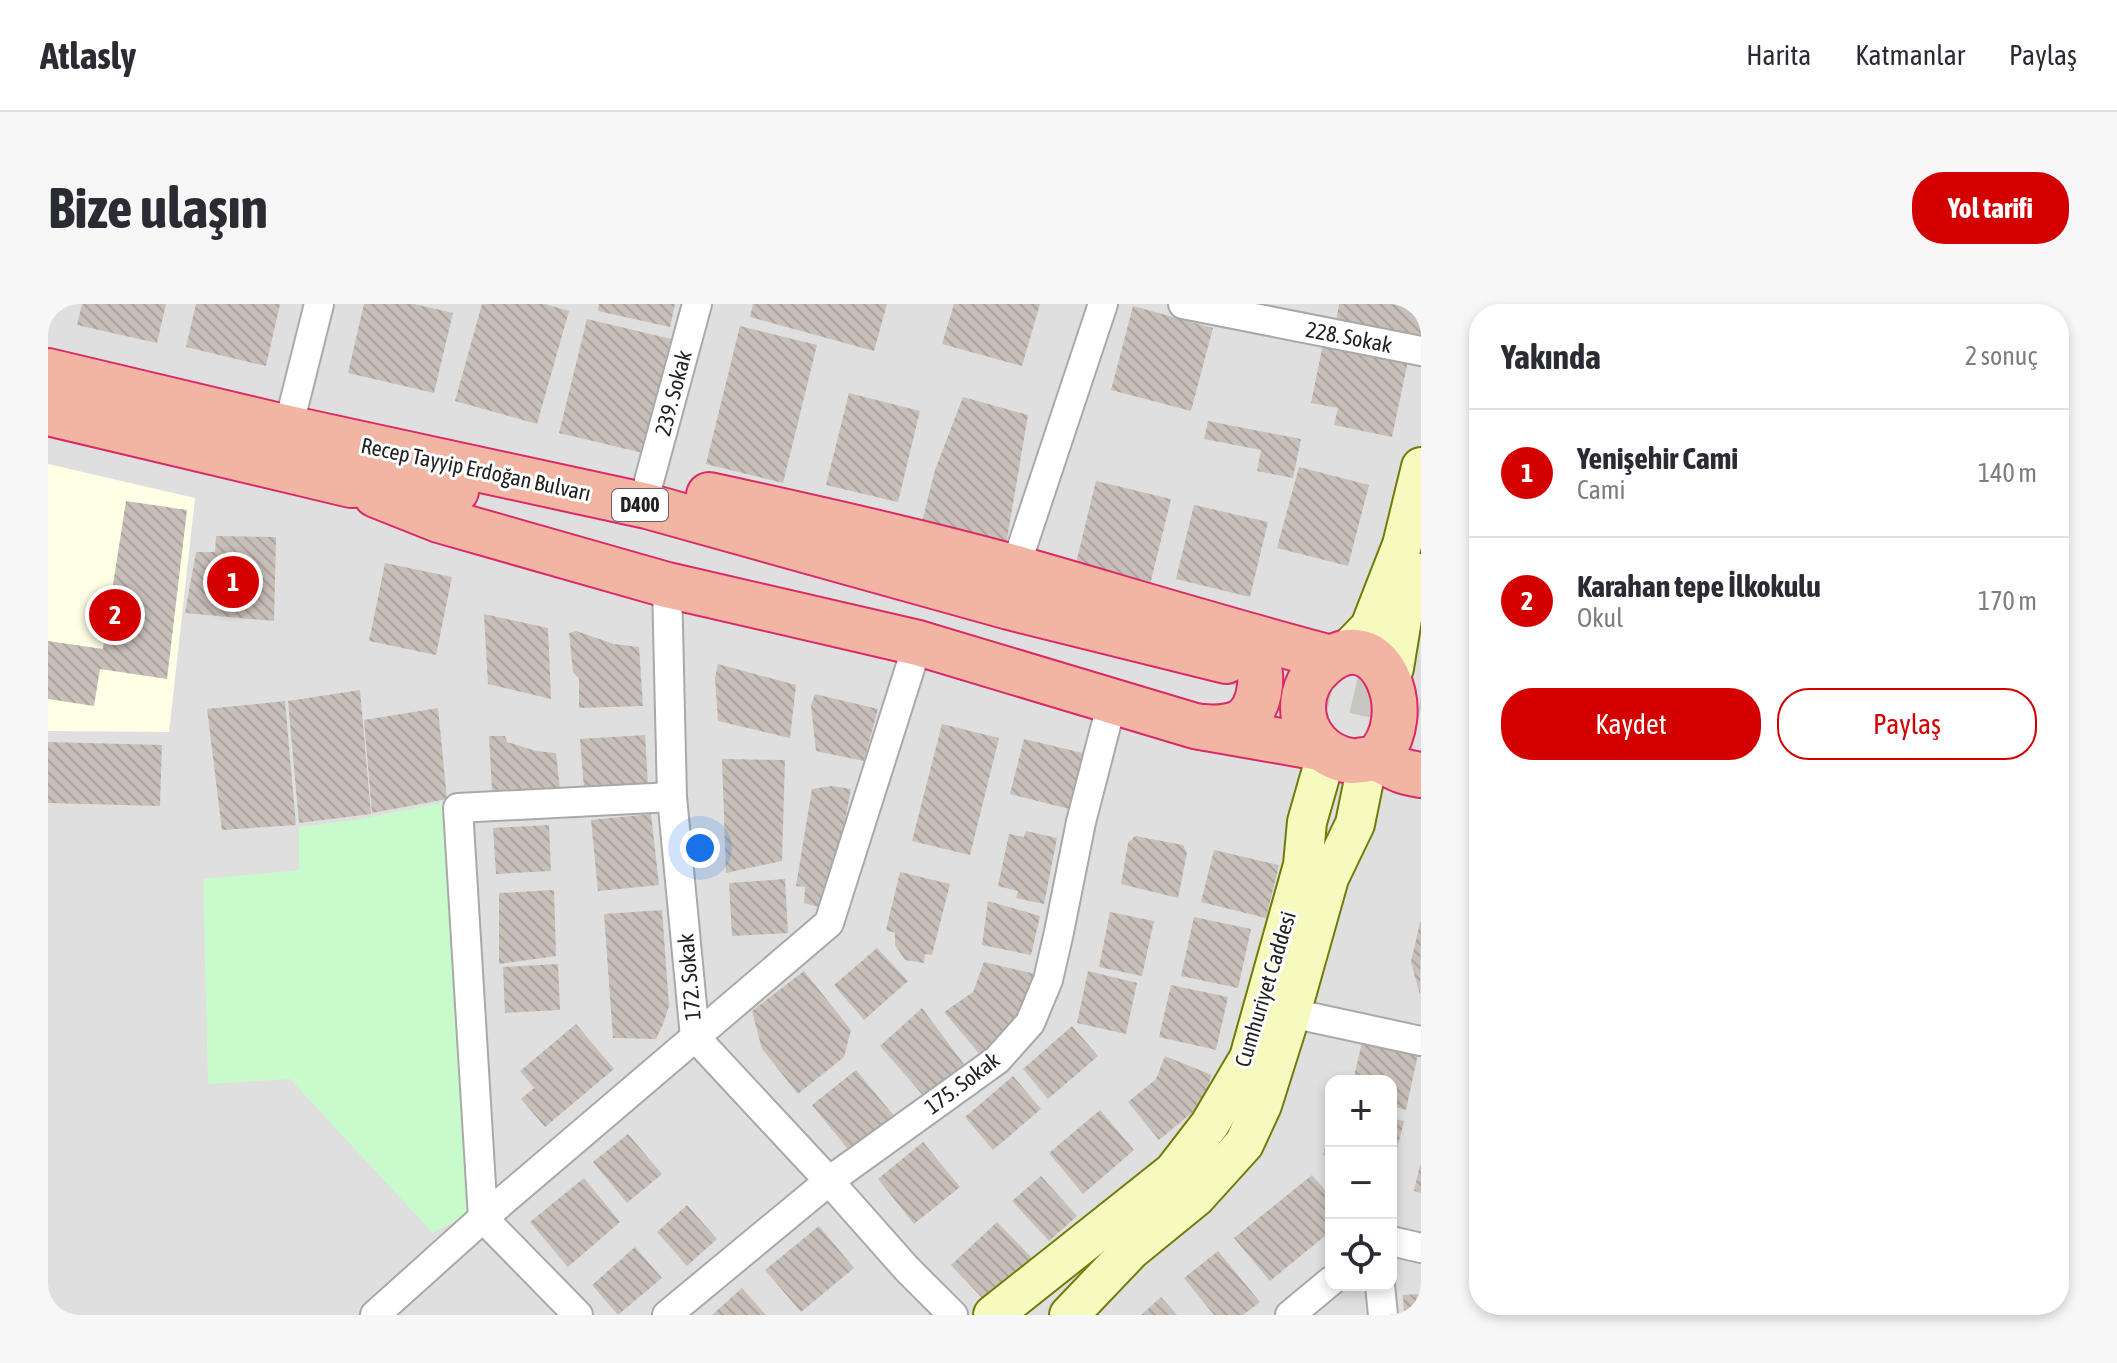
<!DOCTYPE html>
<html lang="tr">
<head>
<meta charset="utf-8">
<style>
	body { margin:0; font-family:"Asap Condensed",sans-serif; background:#f7f7f7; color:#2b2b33 }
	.controls { position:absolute; right:24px; bottom:24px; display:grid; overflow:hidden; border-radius:16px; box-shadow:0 4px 12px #0003 }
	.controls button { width:72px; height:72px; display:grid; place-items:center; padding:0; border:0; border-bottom:2px solid #e1e1e2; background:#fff; color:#2b2b33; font:40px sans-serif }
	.you { position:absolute; left:652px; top:544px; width:28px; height:28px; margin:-20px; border:6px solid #fff; border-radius:50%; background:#1a73e8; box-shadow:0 0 0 12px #1a73e833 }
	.badge { display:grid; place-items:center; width:52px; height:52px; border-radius:50%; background:#d40000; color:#fff; font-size:26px; font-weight:700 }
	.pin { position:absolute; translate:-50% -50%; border:4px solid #fff; box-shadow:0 2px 8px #0006 }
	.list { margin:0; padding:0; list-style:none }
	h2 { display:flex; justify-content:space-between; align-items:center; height:104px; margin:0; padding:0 32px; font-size:34px }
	h2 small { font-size:26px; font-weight:400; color:#7c7c81 }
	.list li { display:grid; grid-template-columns:52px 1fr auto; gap:24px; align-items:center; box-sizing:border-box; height:128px; padding:0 32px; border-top:2px solid #e1e1e2 }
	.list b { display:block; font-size:30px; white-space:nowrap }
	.list p { margin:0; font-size:26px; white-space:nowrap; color:#7c7c81 }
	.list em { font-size:26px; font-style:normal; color:#7c7c81 }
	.actions { display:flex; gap:16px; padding:24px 32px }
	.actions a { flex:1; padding:18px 0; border:2px solid #d40000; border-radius:32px; text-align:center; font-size:28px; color:#d40000 }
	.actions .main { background:#d40000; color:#fff }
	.icon { flex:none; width:44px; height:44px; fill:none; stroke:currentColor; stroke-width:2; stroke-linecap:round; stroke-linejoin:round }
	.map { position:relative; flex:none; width:1373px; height:1011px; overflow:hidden; border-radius:32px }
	header { display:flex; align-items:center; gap:48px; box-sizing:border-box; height:112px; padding:0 40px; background:#fff; border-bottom:2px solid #e1e1e2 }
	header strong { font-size:38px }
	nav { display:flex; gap:44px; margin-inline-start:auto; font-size:28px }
	.intro { display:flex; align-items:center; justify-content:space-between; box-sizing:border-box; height:192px; padding:0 48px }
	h1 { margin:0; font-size:56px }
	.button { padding:20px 36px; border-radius:32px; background:#d40000; color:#fff; font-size:28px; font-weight:700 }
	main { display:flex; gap:48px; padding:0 48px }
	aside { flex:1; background:#fff; border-radius:32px; box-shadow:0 4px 12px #0003 }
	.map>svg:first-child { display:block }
</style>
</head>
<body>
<header>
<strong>Atlasly</strong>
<nav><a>Harita</a><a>Katmanlar</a><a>Paylaş</a></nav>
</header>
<div class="intro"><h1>Bize ulaşın</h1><a class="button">Yol tarifi</a></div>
<main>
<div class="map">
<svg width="1373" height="1011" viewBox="0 0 1373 1011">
	<defs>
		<pattern id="building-back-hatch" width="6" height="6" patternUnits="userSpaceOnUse" patternTransform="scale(2)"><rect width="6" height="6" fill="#c7bfb8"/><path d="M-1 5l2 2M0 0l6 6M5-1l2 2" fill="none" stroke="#aba49e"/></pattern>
	</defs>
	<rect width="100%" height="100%" fill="#f2efe9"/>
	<!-- residential -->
	<path fill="#e0dfdf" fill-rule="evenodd" d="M0 0H1373V1011H0ZM1283 777H1343V981H1283Z"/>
	<!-- education -->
	<polygon fill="#ffffe5" points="0,160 147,194 121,428 0,427"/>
	<!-- park -->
	<polygon fill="#c8facc" points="403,497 429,905 385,929 242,775 160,780 155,575 251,566 251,523 308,516"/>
	<!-- building -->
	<g fill="url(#building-back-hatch)">
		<polygon points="34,0 118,0 109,39 29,21"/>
		<polygon points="148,0 232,0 218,62 138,43"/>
		<polygon points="316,0 366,0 405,9 386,89 300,69"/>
		<polygon points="434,0 497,0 521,7 489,120 407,97"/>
		<polygon points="551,0 627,0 622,23 550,7"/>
		<polygon points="705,0 839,0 826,47 702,13"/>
		<polygon points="906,0 992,0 974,62 894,40"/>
		<polygon points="1291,0 1373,0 1373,37 1288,18"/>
		<polygon points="1085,2 1165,24 1143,107 1063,86"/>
		<polygon points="539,15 623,35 595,149 511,129"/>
		<polygon points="692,22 769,41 735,179 658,160"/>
		<polygon points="1275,40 1360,57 1344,133 1286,121 1290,104 1263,99"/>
		<polygon points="801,89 872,107 850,198 778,181"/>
		<polygon points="915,93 980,111 957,247 872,226 887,166"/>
		<polygon points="1160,117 1253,135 1245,174 1209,167 1213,146 1156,135"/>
		<polygon points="1251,163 1321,181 1300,262 1229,244"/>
		<polygon points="1048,177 1123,195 1102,281 1027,263"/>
		<polygon points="78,197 139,206 119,375 52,365 46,402 0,395 0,337 55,345"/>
		<polygon points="1146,201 1220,218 1202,293 1128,275"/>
		<polygon points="168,232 228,233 226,317 137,309 148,248 167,248"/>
		<polygon points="337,259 404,273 388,351 321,337"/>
		<polygon points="436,310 500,324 503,395 440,380"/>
		<polygon points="528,327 566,340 591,343 595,402 531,404 531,374 525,368 521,329"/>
		<polygon points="670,360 748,381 742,434 670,417 667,374"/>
		<polygon points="312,386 323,510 251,519 240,397"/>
		<polygon points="767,390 830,405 816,457 768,447 763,402"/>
		<polygon points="237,397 248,521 174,526 159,405"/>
		<polygon points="390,404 399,495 324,509 316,416"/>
		<polygon points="894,420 951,434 922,551 864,537"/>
		<polygon points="597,431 600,481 536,485 532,435"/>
		<polygon points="441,432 457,432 459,438 488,447 508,449 512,485 444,486"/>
		<polygon points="976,435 1035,449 1021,505 962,490"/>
		<polygon points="0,438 114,441 112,502 0,499"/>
		<polygon points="674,455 737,456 734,557 678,569"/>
		<polygon points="784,482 803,485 781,602 777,605 756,599 757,583 748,582 764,485"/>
		<polygon points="603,510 611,581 550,587 543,516"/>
		<polygon points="501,521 503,567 448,570 445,524"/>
		<polygon points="978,527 1009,534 996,600 968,594 970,587 950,582 961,530 976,533"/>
		<polygon points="1087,532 1135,541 1139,549 1130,594 1073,580 1080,539"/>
		<polygon points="1166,546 1231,561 1218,614 1153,598"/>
		<polygon points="852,568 902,580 884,651 877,650 876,659 857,656 847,641 847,629 838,626"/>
		<polygon points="737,575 740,629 684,632 681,579"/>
		<polygon points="506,586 508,652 451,660 451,589"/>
		<polygon points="940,597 992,612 983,651 934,641"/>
		<polygon points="614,606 621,702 615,720 608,735 565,734 556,610"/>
		<polygon points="1062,608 1106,617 1094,672 1051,663"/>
		<polygon points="1146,613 1203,625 1190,684 1133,672"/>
		<polygon points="1372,618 1373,618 1372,691 1363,658"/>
		<polygon points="829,644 860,677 816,716 786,681"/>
		<polygon points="936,658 987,670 966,733 935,754 896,708 925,688"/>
		<polygon points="510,660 512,706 457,709 455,663"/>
		<polygon points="756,667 803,726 796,753 750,790 714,745 704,707"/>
		<polygon points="1040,667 1089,679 1078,730 1029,719"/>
		<polygon points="1123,681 1180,693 1168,746 1111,733"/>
		<polygon points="874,704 921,767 880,797 832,742"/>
		<polygon points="528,720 566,765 497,823 473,795 486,784 472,767"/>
		<polygon points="1024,722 1050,752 1000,795 975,765"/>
		<polygon points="1314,738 1370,750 1358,806 1343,802 1343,777 1305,777"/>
		<polygon points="1117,752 1164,771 1152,802 1111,836 1080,798 1108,775"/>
		<polygon points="808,766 851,818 808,855 764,801"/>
		<polygon points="965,772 993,805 945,846 917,813"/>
		<polygon points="1052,806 1086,846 1035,890 1001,849"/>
		<polygon points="1343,814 1356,817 1344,865 1343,865"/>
		<polygon points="1282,824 1283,824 1283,853 1275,851"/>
		<polygon points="580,830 614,870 579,899 545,858"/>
		<polygon points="875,838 912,883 866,920 830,875"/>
		<polygon points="1372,861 1373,861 1373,889 1366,887"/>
		<polygon points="1264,871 1283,893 1283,927 1222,977 1186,934"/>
		<polygon points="993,872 1029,912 1001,937 964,897"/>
		<polygon points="536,874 572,918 520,963 482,918"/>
		<polygon points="639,901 669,935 639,962 609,928"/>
		<polygon points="949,918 984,954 937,997 903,961"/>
		<polygon points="771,922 806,964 753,1008 717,966"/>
		<polygon points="587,943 614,974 570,1011 544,981"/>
		<polygon points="1170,947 1212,998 1195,1011 1166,1011 1136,974"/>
		<polygon points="694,984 718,1011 664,1011"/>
		<polygon points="1373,990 1373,1011 1356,1011 1355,991"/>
		<polygon points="1113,993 1129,1011 1093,1011"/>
	</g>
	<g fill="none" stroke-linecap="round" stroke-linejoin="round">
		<!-- trunk-tunnel -->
		<polyline stroke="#c8c6c1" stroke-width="44" stroke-dasharray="44 22" stroke-linecap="butt" points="1178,357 1373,403"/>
		<!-- minor casing -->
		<g stroke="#a9a9a9" stroke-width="32">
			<g id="minor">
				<polyline points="1135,0 1373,47"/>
				<polyline points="240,124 271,0"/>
				<polyline points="601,177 649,0"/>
				<polyline points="967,264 1055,0"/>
				<polyline points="619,281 624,493 647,733 781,877 859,965 905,1011"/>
				<polyline points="1243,709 1373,737"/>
				<polyline points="1343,937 1373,944"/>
				<polyline points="1332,981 1335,1011"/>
				<polyline points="327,1011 435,914 781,619 870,339"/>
				<polyline points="530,1011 435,914 410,504 624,493"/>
				<polyline points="619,1011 781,877 949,756 982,719 1000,676 1011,628 1033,518 1064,398"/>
				<polyline points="1242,1011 1283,977"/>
			</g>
		</g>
		<!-- secondary casing -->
		<g stroke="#707d05" stroke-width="42">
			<g id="secondary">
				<polyline points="1295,351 1322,323 1354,241 1373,163"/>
				<polyline points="1346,364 1362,266"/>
				<polyline points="945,1011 1125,868 1162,820 1201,754 1255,561 1259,518 1279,448"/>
				<polyline points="1021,1011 1083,946 1148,893 1196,840 1214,801 1243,709 1281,574 1307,520 1320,456"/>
			</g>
		</g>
		<!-- trunk casing -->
		<g stroke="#dc2a67" stroke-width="48">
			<g id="trunk">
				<polyline points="0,67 240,124 599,202 961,303 1178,357"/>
				<polyline points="0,109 303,181 371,179 408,187"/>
				<polyline points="328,191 391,216 619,281 870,339 1147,422 1272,444"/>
				<path d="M661 191C763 213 866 236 968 264 1073 294 1177 326 1283 354"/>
				<path d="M1153 423C1165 424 1179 424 1191 419 1213 408 1217 371 1207 351 1204 343 1198 337 1192 330"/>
				<path d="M1327 455C1373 412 1331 312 1275 361 1263 371 1255 386 1255 403 1255 430 1275 453 1303 457 1311 458 1319 454 1327 455 1336 456 1346 464 1355 467 1361 469 1367 470 1373 471"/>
			</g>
		</g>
		<!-- minor -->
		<use href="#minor" stroke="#fff" stroke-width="28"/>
		<!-- secondary -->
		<use href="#secondary" stroke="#f7fabf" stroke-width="38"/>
		<!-- trunk -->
		<use href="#trunk" stroke="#f2b4a3" stroke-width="44"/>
	</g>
	<g text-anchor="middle" stroke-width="6" stroke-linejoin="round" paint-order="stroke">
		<!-- shield labels -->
		<rect fill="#fff" stroke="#646464" stroke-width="2" x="564" y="185" width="56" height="32" rx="6"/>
		<g font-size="20" font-weight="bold" fill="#222">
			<text x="592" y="208">D400</text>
		</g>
		<!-- street labels -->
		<g font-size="22" fill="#222" stroke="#fff">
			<text transform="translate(1301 33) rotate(11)" y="8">228. Sokak</text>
			<text transform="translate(625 89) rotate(-75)" y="8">239. Sokak</text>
			<text transform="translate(428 165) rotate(12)" y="8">Recep Tayyip Erdoğan Bulvarı</text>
			<text transform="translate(641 673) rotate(-95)" y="8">172. Sokak</text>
			<text transform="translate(1217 685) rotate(-73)" y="8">Cumhuriyet Caddesi</text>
			<text transform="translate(914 779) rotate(-37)" y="8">175. Sokak</text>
		</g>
	</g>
</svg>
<div class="controls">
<button>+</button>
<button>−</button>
<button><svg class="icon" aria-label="locate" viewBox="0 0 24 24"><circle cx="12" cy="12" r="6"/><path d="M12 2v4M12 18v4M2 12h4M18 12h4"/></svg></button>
</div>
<div class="you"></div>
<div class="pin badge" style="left:185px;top:278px">1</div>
<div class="pin badge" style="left:67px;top:311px">2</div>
</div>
<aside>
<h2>Yakında<small>2 sonuç</small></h2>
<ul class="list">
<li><span class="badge">1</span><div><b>Yenişehir Cami</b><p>Cami</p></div><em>140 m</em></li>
<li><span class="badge">2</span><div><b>Karahan tepe İlkokulu</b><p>Okul</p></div><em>170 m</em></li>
</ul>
<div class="actions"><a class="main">Kaydet</a><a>Paylaş</a></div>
</aside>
</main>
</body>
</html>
